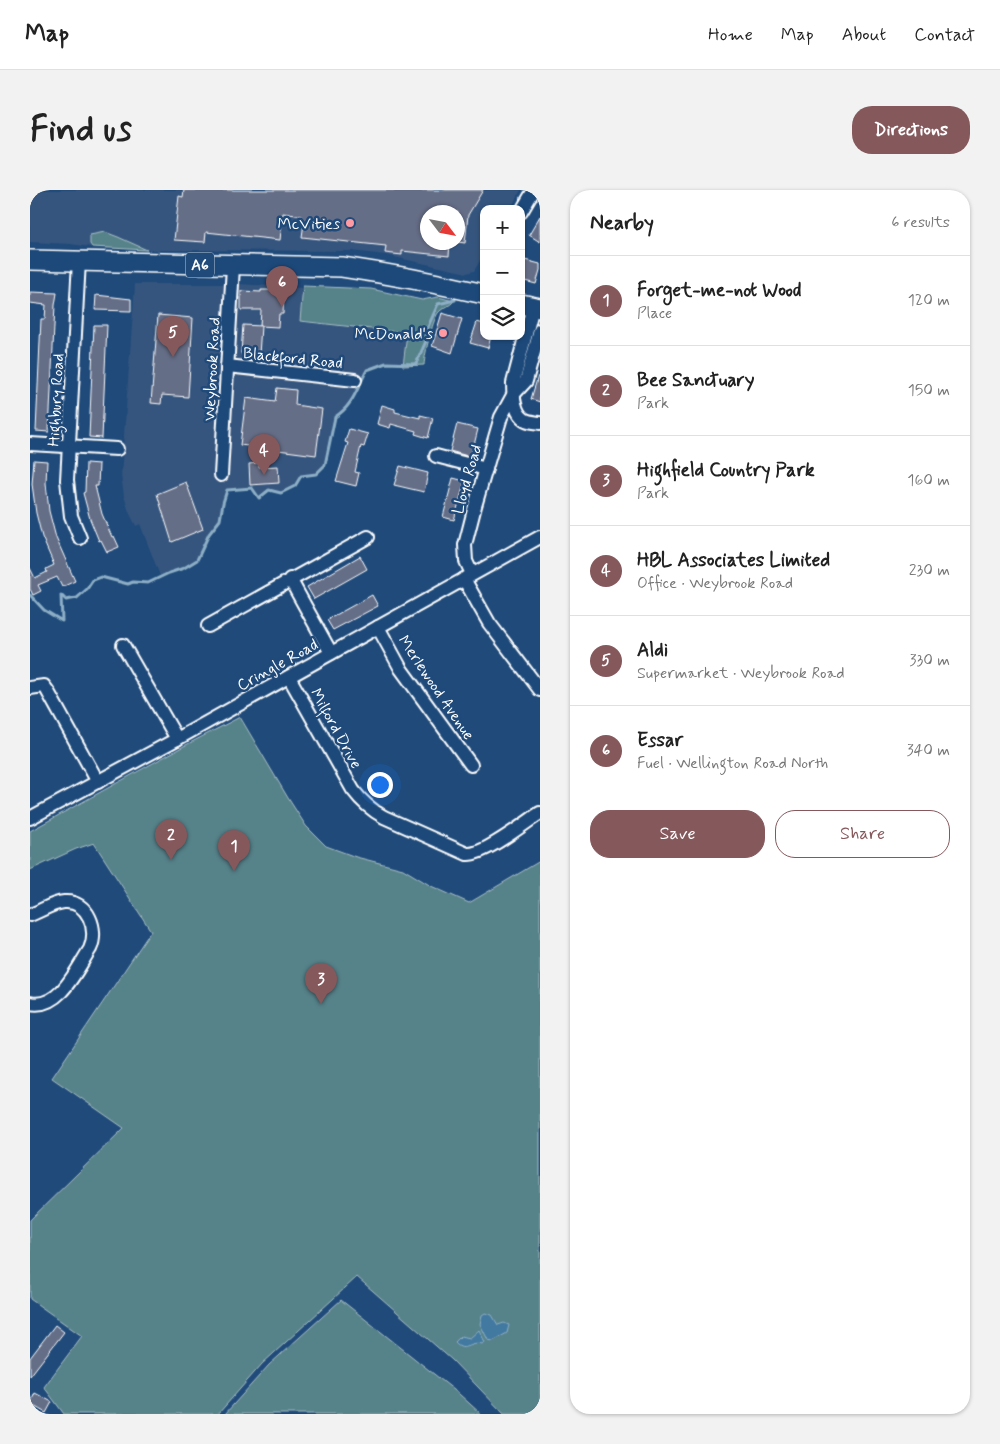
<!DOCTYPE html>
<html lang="en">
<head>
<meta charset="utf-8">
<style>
	body { margin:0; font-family:Mynerve,sans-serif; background:#f2f2f2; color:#222 }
	.controls { position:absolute; right:15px; top:15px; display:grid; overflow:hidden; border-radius:10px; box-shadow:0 1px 4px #0004 }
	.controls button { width:45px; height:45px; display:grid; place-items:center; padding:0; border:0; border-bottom:1px solid #e0e0e0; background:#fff; color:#222; font:25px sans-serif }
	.compass { position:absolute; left:390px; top:15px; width:45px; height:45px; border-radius:50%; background:#fff; box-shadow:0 1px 4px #0004; rotate:122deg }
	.you { position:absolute; left:349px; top:594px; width:18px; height:18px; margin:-12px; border:4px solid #fff; border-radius:50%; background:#1a73e8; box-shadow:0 0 0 8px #1a73e833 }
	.badge { display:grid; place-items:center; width:32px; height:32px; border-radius:50%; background:#85585c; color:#fff; font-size:16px; font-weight:700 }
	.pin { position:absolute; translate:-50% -41px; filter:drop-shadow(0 1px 2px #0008) }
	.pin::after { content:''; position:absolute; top:26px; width:18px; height:15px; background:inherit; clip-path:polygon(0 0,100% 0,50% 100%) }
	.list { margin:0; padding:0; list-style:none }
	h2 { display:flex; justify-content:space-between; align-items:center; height:65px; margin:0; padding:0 20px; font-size:21px }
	h2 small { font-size:16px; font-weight:400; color:#767676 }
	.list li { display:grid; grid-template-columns:32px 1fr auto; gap:15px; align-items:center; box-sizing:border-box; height:90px; padding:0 20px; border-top:1px solid #e0e0e0 }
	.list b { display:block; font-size:19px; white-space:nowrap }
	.list p { margin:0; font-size:16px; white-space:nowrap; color:#767676 }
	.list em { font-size:16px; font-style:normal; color:#767676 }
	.actions { display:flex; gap:10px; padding:15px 20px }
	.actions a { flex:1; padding:11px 0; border:1px solid #85585c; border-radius:20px; text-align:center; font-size:18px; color:#85585c }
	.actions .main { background:#85585c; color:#fff }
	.icon { flex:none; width:28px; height:28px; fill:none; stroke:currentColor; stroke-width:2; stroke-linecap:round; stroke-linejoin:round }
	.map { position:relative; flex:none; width:510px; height:1224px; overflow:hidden; border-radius:20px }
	header { display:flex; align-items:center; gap:30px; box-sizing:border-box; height:70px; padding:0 25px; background:#fff; border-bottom:1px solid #e0e0e0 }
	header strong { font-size:24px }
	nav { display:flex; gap:28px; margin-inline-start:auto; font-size:18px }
	.intro { display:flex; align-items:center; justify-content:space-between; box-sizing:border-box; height:120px; padding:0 30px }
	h1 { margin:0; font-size:35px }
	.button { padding:12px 22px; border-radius:20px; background:#85585c; color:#fff; font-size:18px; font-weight:700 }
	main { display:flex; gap:30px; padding:0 30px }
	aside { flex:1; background:#fff; border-radius:20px; box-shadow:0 1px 4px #0004 }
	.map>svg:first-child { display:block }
</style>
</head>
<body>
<header>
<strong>Map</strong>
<nav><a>Home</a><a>Map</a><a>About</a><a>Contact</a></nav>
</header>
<div class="intro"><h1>Find us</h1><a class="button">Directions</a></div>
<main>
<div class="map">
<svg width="510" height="1224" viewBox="0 0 510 1224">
	<rect width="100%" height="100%" fill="#1f4a7a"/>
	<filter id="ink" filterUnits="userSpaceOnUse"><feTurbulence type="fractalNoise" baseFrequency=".02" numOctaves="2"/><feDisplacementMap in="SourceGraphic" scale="10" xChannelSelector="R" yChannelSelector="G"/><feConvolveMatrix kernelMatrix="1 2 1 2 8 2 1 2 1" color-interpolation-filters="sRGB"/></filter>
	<g filter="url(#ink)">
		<!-- built -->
		<g fill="#34557e" fill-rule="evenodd">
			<path d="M0 0H491L480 19H454V64L444 81 437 83 355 65 322 61 117 60 68 58 40 54 0 52ZM398 22H428V52H398Z"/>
			<polygon points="105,94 210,94 272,98 271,132 378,143 373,174 356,173 336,180 327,197 322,211 314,222 305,227 295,274 286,283 271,285 265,296 251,303 239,300 229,307 222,298 197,300 190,330 179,343 167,370 154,378 130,386 110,334 106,336 99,322 94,306 91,286"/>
		</g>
		<!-- green -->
		<g fill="#56828a" stroke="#aac0c4">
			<polygon points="75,42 88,47 117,60 62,57 60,54 60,45"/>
			<path d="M273 96 341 99 392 110 408 107 424 111C419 117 413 117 408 123 402 132 395 163 394 175L373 176 377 143 270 131Z"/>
			<polygon points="210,527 258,608 276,636 296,656 326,667 373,679 401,696 439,713 510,671 510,1224 474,1224 422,1170 327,1087 232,1174 188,1224 34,1224 14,1197 52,1146 0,1109 0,1030 94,938 22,888 121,741 64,653 46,659 0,680 0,641 154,556"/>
			<polygon points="311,1110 429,1204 451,1224 195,1224 239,1175"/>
		</g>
		<!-- water -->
		<g fill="#4379a0" stroke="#8eafc6">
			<polygon points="455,1123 462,1125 468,1135 474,1133 479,1135 477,1143 463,1151 458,1150 450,1134 452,1125"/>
			<path d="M449 1140 455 1152 452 1154C440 1150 435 1163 425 1152L431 1146 440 1148Z"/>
		</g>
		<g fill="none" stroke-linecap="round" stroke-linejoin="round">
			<!-- stream -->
			<path stroke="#8eafc6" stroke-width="3" d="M0 405 14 420 32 431 31 405 36 410 47 408 57 399 63 390 71 387 98 394 103 392 118 393 139 383 154 378 167 370 179 344 190 330 193 313 197 300 222 298 229 308 239 300 251 303 265 296 271 286 286 284 295 275 305 227C323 216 327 198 337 180L356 173 386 174 396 151 398 137 408 114 425 110"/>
		</g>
		<!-- building -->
		<g fill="#656e87" stroke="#fff">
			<polygon points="154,0 453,0 438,25 435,53 428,52 428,22 398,22 398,52 420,52 419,66 372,61 372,65 355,63 356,56 272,47 274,33 272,33 272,26 253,23 250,50 176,42 175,52 144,50 149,6 153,7"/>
			<polygon points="510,26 510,52 499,45"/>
			<polygon points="491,69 510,74 510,80 506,94 491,90"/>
			<polygon points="231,100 254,100 253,124 249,124 248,137 230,136 231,120 211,120 211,101 231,102"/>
			<polygon points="0,102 27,103 25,115 19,242 6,241 11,129 15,129 16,115 0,113"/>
			<polygon points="66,105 101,109 101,121 65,120"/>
			<polygon points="412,123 432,129 422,163 402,156"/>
			<polygon points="128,125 163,128 158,207 132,205 131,214 121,213"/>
			<polygon points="447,132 454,134 454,146 461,146 458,158 440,153"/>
			<polygon points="64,135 77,135 72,248 59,247"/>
			<polygon points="213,135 231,136 229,165 226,164 226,171 215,170 211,163"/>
			<polygon points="508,186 510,186 510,212 501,209"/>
			<polygon points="247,198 266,200 265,215 292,219 286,265 210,255 216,208 245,212"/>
			<polygon points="352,215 365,219 365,222 390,228 390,225 403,228 398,248 385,244 386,241 361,234 360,238 347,234"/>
			<polygon points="427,234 448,239 441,267 420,261"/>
			<polygon points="319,239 338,244 334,257 331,256 325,282 329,283 326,296 306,291 318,253 315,252"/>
			<polygon points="4,270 17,271 16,293 19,321 26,348 45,391 32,397 27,387 8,395 11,401 3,405 0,399 0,378 5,388 17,382 16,379 24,375 12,347 6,323 2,294"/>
			<polygon points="56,273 69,274 68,296 65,296 72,324 82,347 84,346 89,357 77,362 71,350 69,351 60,329 53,303 55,302"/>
			<polygon points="229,273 229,277 248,276 249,293 220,295 219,274"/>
			<polygon points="370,276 398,283 394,302 364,295"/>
			<polygon points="423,288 435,291 424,330 413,327"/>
			<polygon points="156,292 173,339 142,352 127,304"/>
			<polygon points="330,366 337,379 284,409 277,397"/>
			<polygon points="342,405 348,416 303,440 297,430"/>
			<polygon points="25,1135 34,1142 0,1186 0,1168"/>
			<polygon points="5,1203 22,1212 16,1223 0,1214"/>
		</g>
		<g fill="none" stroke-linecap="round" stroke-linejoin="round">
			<!-- minor casing -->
			<g stroke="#fff" stroke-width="16">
				<g id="minor">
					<polyline points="491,22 504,0"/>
					<polyline points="49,71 37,290 41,326 50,348"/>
					<path d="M503 117 483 193C483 204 484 222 494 229 498 232 505 232 510 233"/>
					<polyline points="197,176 325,190"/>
					<polyline points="0,254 87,259"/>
					<polyline points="406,266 456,279"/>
					<polyline points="191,285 203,76"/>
					<polyline points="442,384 436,371 435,355 445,316 471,227 483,205 496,191 510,140"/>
					<polyline points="260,389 301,463"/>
					<polyline points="434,389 459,433 510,500"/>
					<polyline points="178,436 338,347"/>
					<polyline points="348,437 371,479 441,575"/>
					<polyline points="93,455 147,549"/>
					<path d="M259 487 323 600C332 612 341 620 354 627L437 664C453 666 495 633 510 623"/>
					<polyline points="0,498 14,496 17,500 68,592"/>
					<polyline points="0,628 147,549 510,347"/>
					<path d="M0 725C11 721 22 713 34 712 58 710 69 740 60 759 47 779 29 820 0 813"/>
				</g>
			</g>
			<!-- highway casing -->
			<g stroke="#fff" stroke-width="22">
				<g id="highway">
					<path d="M0 70 312 77C360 84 406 93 454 104"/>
					<polyline points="491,114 510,118"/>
				</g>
			</g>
			<!-- minor -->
			<use href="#minor" stroke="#1f4a7a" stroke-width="12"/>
			<!-- highway -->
			<use href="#highway" stroke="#1f4a7a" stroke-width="19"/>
		</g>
	</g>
	<!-- markers -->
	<g fill="#ff9aa2" stroke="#1f4a7a" stroke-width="2">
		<circle cx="320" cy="33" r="5"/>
		<circle cx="413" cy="143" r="5"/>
	</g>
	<g text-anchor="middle" stroke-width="5" stroke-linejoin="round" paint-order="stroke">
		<!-- shield labels -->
		<rect fill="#1f4a7a" stroke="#bcc9d7" stroke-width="1" x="156" y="62.5" width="28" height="25" rx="4"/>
		<g font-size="15" font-weight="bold" fill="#fff">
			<text x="170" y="80">A6</text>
		</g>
		<!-- poi labels -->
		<g font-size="16" fill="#fff" stroke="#1f4a7a" text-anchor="end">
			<text x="310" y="39">McVities</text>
			<text x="403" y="149">McDonald's</text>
		</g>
		<!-- street labels -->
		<g font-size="16" fill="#fff" stroke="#1f4a7a">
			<text transform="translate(263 167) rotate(6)" y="6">Blackford Road</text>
			<text transform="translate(181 179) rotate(-87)" y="6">Weybrook Road</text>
			<text transform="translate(25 210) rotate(-87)" y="6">Highbury Road</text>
			<text transform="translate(436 289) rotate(-74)" y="6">Lloyd Road</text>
			<text transform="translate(247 474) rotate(-29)" y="6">Cringle Road</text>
			<text transform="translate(407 497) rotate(56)" y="6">Merlewood Avenue</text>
			<text transform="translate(307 538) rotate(61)" y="6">Milford Drive</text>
		</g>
	</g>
</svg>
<div class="controls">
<button>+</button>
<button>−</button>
<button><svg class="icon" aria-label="layers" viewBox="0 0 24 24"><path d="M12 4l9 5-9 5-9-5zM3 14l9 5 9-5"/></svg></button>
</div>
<svg class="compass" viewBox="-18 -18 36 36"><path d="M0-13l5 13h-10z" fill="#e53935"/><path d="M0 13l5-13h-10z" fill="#767676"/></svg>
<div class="you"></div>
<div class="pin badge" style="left:204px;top:681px">1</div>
<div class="pin badge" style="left:141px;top:670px">2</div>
<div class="pin badge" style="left:291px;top:814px">3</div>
<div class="pin badge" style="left:234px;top:285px">4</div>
<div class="pin badge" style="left:143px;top:167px">5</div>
<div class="pin badge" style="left:252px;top:117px">6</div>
</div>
<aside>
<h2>Nearby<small>6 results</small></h2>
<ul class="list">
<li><span class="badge">1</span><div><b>Forget-me-not Wood</b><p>Place</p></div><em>120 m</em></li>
<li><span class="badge">2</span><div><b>Bee Sanctuary</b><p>Park</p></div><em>150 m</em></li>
<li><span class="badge">3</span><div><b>Highfield Country Park</b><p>Park</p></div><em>160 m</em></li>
<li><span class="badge">4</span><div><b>HBL Associates Limited</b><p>Office · Weybrook Road</p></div><em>230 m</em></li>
<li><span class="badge">5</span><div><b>Aldi</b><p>Supermarket · Weybrook Road</p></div><em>330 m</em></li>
<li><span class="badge">6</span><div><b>Essar</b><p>Fuel · Wellington Road North</p></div><em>340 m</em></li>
</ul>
<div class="actions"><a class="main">Save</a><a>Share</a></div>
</aside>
</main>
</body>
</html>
